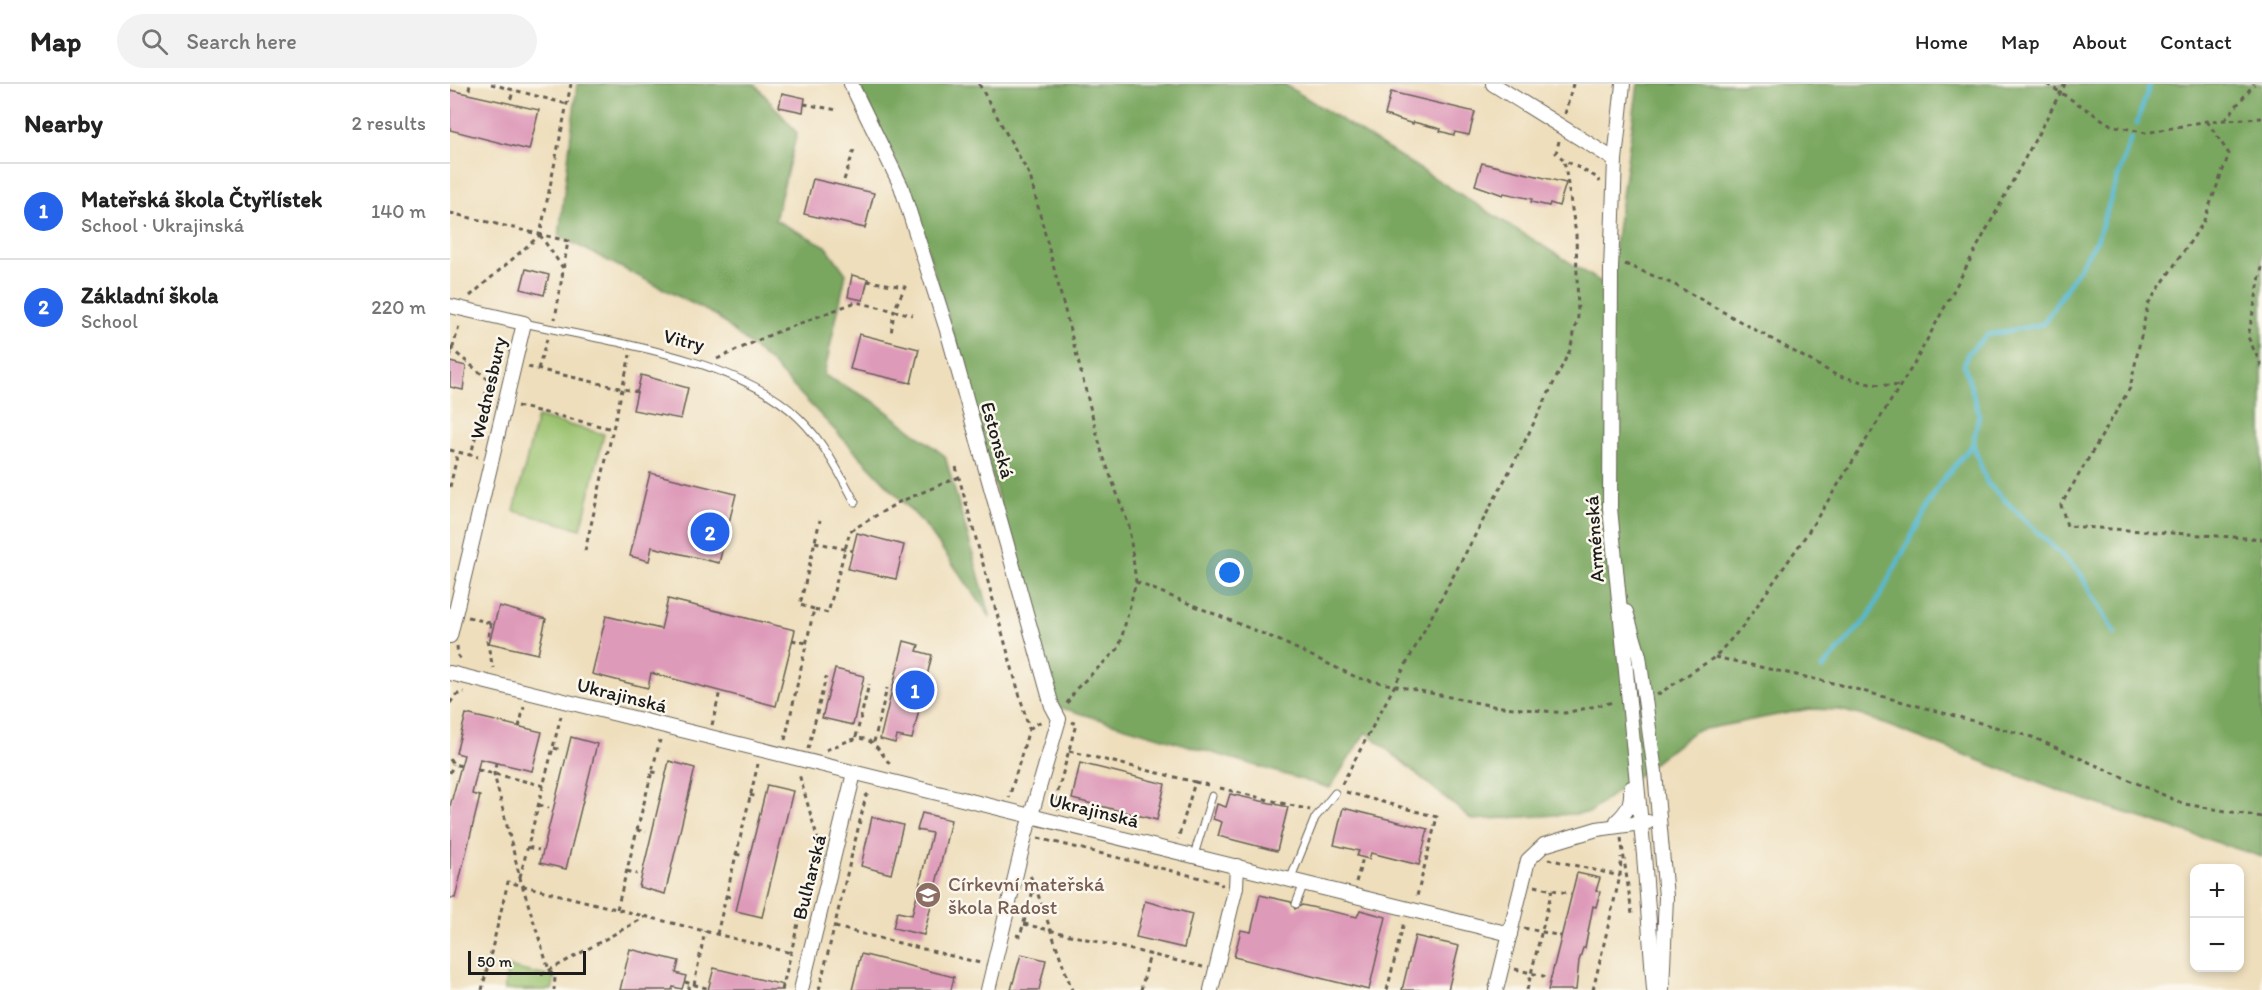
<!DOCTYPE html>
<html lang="en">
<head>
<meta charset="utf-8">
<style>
	body { margin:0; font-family:Itim,sans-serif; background:#f2f2f2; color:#222 }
	.controls { position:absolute; right:18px; bottom:18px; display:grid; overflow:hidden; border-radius:12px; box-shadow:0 3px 9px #0003 }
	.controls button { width:54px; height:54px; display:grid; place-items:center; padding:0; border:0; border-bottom:2px solid #e0e0e0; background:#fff; color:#222; font:30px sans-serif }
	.scale { position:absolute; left:18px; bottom:15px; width:118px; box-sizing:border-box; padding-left:6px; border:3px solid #1c1c1c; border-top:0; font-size:16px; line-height:21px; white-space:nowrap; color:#1c1c1c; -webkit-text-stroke:4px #fbf7ec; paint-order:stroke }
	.you { position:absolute; left:780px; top:489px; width:21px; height:21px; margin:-15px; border:4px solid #fff; border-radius:50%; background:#1a73e8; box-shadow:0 0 0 9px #1a73e833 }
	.badge { display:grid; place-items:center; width:39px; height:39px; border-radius:50%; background:#2563eb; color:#fff; font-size:20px; font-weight:700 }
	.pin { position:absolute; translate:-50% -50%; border:3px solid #fff; box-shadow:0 2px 6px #0006 }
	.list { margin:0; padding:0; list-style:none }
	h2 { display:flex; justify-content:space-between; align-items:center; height:78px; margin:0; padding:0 24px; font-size:26px }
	h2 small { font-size:20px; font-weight:400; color:#767676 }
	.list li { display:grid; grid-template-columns:39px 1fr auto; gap:18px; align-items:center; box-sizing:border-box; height:96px; padding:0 24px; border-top:2px solid #e0e0e0 }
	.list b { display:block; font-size:22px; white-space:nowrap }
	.list p { margin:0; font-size:20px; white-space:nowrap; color:#767676 }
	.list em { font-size:20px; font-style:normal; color:#767676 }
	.icon { flex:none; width:33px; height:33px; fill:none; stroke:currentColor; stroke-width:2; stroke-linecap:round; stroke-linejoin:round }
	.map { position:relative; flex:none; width:1812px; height:906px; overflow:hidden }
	header { display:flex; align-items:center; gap:36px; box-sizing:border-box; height:84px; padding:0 30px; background:#fff; border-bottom:2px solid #e0e0e0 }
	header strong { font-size:28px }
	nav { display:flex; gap:33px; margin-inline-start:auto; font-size:21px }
	.search { width:420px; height:54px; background:#f2f2f2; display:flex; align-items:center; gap:15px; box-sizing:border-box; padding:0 21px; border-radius:33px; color:#767676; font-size:22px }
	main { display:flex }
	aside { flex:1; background:#fff }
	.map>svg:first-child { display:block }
</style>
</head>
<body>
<header>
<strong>Map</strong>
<div class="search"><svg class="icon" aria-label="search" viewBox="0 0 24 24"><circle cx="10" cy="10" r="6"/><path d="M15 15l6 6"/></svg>Search here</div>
<nav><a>Home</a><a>Map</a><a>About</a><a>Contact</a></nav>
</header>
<main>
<aside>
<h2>Nearby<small>2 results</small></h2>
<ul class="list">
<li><span class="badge">1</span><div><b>Mateřská škola Čtyřlístek</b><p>School · Ukrajinská</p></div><em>140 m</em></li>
<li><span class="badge">2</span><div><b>Základní škola</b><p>School</p></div><em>220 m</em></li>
</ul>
</aside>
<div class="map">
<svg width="1812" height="906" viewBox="0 0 1812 906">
	<rect width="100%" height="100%" fill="#fbf7ec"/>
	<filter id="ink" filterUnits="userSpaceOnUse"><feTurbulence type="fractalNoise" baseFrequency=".0167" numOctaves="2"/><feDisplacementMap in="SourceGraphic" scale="12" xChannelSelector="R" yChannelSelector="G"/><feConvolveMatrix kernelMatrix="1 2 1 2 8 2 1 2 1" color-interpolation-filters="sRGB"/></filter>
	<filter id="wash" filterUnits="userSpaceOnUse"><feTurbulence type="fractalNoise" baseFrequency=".008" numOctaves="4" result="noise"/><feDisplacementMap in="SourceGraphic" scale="24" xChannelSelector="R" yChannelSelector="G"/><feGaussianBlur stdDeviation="1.35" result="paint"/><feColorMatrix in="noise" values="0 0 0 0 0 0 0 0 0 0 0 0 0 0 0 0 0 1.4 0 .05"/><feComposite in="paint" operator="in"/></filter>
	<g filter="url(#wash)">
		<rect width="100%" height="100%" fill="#eedebc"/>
		<!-- green -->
		<g fill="#99c16d" stroke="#5a6e44" stroke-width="1.5">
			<polygon points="87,333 154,350 131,445 64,427"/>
			<polygon points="58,883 105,894 102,906 54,906"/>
		</g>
		<!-- forest -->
		<g fill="#7aa760" stroke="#4b623e" stroke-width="1.5">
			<polygon points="127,0 305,0 347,49 325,136 376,162 396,190 374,291 423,317 495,372 541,534 475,441 320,278 265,231 109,152"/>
			<polygon points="408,0 834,0 1159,203 1188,0 1812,0 1812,773 1617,710 1413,632 1390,626 1359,625 1245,647 1139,729 1022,736 916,648 880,704 605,622 505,256 458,103"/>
		</g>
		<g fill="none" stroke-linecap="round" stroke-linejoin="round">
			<!-- stream -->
			<g stroke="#55b9d3" stroke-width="4.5">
				<polyline points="1687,39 1700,0"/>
				<polyline points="1523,360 1537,399 1630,489 1665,550"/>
				<polyline points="1372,585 1419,532 1490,399 1523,360 1529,330 1514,281 1518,269 1537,251 1593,240 1647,156 1681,54"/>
			</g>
		</g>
		<g id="blocks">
			<!-- building -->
			<g fill="#de9ab9">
				<polygon points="0,6 89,26 79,66 0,46"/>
				<polygon points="941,8 1025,28 1019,51 1005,48 1004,51 990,47 991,45 963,38 963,40 935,31"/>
				<polygon points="332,9 355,14 353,28 329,23"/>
				<polygon points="1032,79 1116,99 1109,122 1100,119 1099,122 1081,118 1082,115 1054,109 1053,111 1025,101"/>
				<polygon points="363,95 424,109 415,144 354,130"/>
				<polygon points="76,185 99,191 94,211 71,205"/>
				<polygon points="402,191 418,195 413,216 398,213"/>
				<polygon points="409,250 469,265 461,299 400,285"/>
				<polygon points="0,278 16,282 13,306 0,303"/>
				<polygon points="191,291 238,304 231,335 183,326"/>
				<polygon points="200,389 286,410 269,479 202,463 199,477 180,472"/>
				<polygon points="407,449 454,461 446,495 398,485"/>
				<polygon points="218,515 345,546 326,622 201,589 198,604 142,590 156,532 211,545"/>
				<polygon points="49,522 96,535 88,570 39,559"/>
				<polygon points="454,557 469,561 467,567 482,571 462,655 447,652 445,659 430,655"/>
				<polygon points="385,585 414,592 403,641 372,634"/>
				<polygon points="16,630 92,648 82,687 30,675 22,710 30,712 5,814 0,814 0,722 14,671 6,669"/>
				<polygon points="121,653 147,660 116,785 90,779"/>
				<polygon points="219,677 245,684 215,810 189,803"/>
				<polygon points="630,679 715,700 707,736 622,715"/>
				<polygon points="317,701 343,707 312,833 286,827"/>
				<polygon points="780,710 838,723 827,767 768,752 772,738 763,735 767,720 776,723"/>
				<polygon points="893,724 978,745 969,781 921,769 919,775 907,772 909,767 884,761"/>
				<polygon points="472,729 501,736 474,851 443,844 447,828 462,831 482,749 467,746"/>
				<polygon points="422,733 453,741 441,790 411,782"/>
				<polygon points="1127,789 1150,794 1146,807 1150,808 1146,823 1143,822 1135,864 1133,864 1129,877 1126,906 1098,906"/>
				<polygon points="810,811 841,818 845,825 852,821 907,833 910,826 936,833 919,906 784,873 791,846 801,848"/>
				<polygon points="695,817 742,830 734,864 686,853"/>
				<polygon points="965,852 1009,862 998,906 952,906"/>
				<polygon points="180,865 229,877 226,889 236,892 232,905 223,903 222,906 170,906"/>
				<polygon points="411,870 504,893 501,906 402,906"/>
				<polygon points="571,870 596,876 589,906 561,906"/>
				<polygon points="264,884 333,901 333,906 258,906"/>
			</g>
		</g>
	</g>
	<g filter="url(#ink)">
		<use href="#blocks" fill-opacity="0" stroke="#666054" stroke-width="1.5"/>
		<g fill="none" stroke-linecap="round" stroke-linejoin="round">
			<!-- service casing -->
			<g stroke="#666054" stroke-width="9">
				<g id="service">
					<path d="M74 239C155 257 289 274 349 334 373 357 389 388 405 418"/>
					<polyline points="744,771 762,712"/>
					<polyline points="840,796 865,734 885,709"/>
					<polyline points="846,820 854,799"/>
				</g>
			</g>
			<!-- minor casing -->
			<g stroke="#666054" stroke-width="16">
				<g id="minor">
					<polyline points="401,0 451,102 497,246 602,622 609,635 575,752 538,906"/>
					<polyline points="1043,0 1165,76"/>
					<polyline points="1173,0 1165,76 1161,186 1160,424 1194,771 1204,906"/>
					<polyline points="0,222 74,239 0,552"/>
					<polyline points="1176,528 1189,572 1205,688 1216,813 1212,906"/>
					<polyline points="0,589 1060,850"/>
					<path d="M1167 737C1178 727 1182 719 1181 704"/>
					<polyline points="351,906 404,689"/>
					<polyline points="761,906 786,803 787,782"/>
					<polyline points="1046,906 1078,776 1094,761 1147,745 1198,738"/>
				</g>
			</g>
			<!-- path -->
			<g stroke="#666054" stroke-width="3" stroke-dasharray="4.5 4.5" stroke-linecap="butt">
				<polyline points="41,0 117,20"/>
				<polyline points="529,0 580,92 652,369 679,442 686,498 669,564 627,604 616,621"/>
				<polyline points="1597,0 1661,41 1696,49 1757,37 1812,34"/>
				<polyline points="19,6 20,0"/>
				<polyline points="61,15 63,6"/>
				<polyline points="354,20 387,26"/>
				<polyline points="1115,30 1123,0"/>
				<polyline points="1775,36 1804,0"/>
				<polyline points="1757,37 1779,70 1753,139 1698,220 1680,304 1611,421 1617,442 1812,455"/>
				<polyline points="1109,57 1106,69 1114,76 1148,94 1150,98"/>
				<polyline points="394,96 405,63"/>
				<polyline points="0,129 118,157 105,235"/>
				<polyline points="90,151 113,184"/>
				<polyline points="1175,180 1225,201 1386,291 1420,300 1450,302"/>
				<polyline points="1812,183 1798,253 1812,283"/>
				<polyline points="417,197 455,203 444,226 441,251"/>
				<polyline points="20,212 90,151 121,0"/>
				<polyline points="0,264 39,296 21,371"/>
				<polyline points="0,273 10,239"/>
				<polyline points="267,275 322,250 406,218 463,231"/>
				<polyline points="78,283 187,308"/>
				<polyline points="88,285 97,255"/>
				<polyline points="67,322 163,345"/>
				<polyline points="0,366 28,373"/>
				<polyline points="506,383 579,645 559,714"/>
				<polyline points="0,403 8,368"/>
				<polyline points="365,458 402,467"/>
				<polyline points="135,467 180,271"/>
				<polyline points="686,498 826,555 908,594 1043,622 1115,629 1164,618"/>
				<polyline points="364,525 350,521 370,436"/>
				<polyline points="18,533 44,540"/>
				<polyline points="41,539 37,557 43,584"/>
				<polyline points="342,556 356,559"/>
				<polyline points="7,562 8,572 13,577"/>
				<polyline points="1265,573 1387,600 1582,653 1734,720 1812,733"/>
				<polyline points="1207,611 1265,573 1293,542 1357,450 1464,280 1615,0"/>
				<polyline points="0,619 6,611 14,608"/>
				<polyline points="262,641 270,607"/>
				<polyline points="69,643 74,623"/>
				<polyline points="579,645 593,636"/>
				<polyline points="406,653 419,600"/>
				<polyline points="335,656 364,525 378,529 400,447 449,418 509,393"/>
				<polyline points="424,658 437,604"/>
				<polyline points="104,664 112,666"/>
				<polyline points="358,665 376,593"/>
				<path d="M376 666C414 650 417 647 441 682"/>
				<polyline points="619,667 745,698 728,755"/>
				<polyline points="0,675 3,680 12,682"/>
				<polyline points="46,679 44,690 70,794 99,886 105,894 104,906"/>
				<polyline points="28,686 95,702"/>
				<polyline points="202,688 210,689"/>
				<polyline points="0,689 3,680"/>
				<polyline points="745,698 758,701"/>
				<polyline points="892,700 1068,371 1120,266 1128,233 1126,150 1114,76"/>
				<polyline points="770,704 860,726"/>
				<polyline points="896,708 987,733 967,812"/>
				<polyline points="300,711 308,713"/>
				<polyline points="89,721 99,724"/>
				<polyline points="609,726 607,711 626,640 622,638"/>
				<polyline points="187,746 196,748"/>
				<polyline points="588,754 771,799 772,802"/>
				<polyline points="1171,754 1182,830"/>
				<polyline points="78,763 89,766"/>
				<polyline points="286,770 294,772"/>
				<polyline points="1098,775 1170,792"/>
				<polyline points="177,787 187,790"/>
				<polyline points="70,793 111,632"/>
				<polyline points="906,798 913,774"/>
				<polyline points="585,802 622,906"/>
				<polyline points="1085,802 1121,810"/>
				<polyline points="276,812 285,814"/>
				<polyline points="167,825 210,656"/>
				<polyline points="574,840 753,883"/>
				<polyline points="385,843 530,879"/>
				<polyline points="1074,844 1111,852"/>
				<polyline points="267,850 308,680"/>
				<polyline points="566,851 570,852 585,800 580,792"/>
				<polyline points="1065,885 1101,894"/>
				<polyline points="91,891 195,833"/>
				<polyline points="235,898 259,905"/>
				<polyline points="244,901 255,847"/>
				<polyline points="32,906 58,798 342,869"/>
				<polyline points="238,906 240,900"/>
				<polyline points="332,906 368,756 349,690"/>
				<polyline points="369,906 416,712 420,708"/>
				<polyline points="691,906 700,870"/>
				<polyline points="937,906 954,838"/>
				<polyline points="1077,906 1102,806"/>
				<polyline points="1143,906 1170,792 1171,773"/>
			</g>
			<!-- service -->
			<use href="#service" stroke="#fff" stroke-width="7"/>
			<!-- minor -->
			<use href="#minor" stroke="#fff" stroke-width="14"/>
		</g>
	</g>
	<!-- icons -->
	<defs>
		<g id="school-disc" transform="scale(1.35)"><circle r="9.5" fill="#8d6e63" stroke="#fbf7ec"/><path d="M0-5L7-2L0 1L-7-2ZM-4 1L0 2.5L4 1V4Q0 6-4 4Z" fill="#fff"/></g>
	</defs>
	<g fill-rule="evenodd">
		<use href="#school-disc" x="478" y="811"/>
	</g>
	<g text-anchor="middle" stroke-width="5" stroke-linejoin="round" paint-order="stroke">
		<!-- street labels -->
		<g font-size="20" fill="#1c1c1c" stroke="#fbf7ec">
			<text transform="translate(234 256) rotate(14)" y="7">Vitry</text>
			<text transform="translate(38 304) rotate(-77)" y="7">Wednesbury</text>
			<text transform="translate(548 356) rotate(74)" y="7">Estonská</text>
			<text transform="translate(1144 455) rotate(-94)" y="7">Arménská</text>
			<text transform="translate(172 611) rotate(14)" y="7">Ukrajinská</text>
			<text transform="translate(644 726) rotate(14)" y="7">Ukrajinská</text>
			<text transform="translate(359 793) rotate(-76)" y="7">Bulharská</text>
		</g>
		<!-- education labels -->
		<g font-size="20" fill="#785e54" stroke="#fbf7ec" text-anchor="start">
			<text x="498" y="807">Církevní mateřská<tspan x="498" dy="23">škola Radost</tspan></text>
		</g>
	</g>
</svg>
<div class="controls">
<button>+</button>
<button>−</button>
</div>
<div class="scale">50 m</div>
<div class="you"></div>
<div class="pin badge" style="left:465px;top:606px">1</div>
<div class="pin badge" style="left:260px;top:448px">2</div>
</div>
</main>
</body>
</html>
